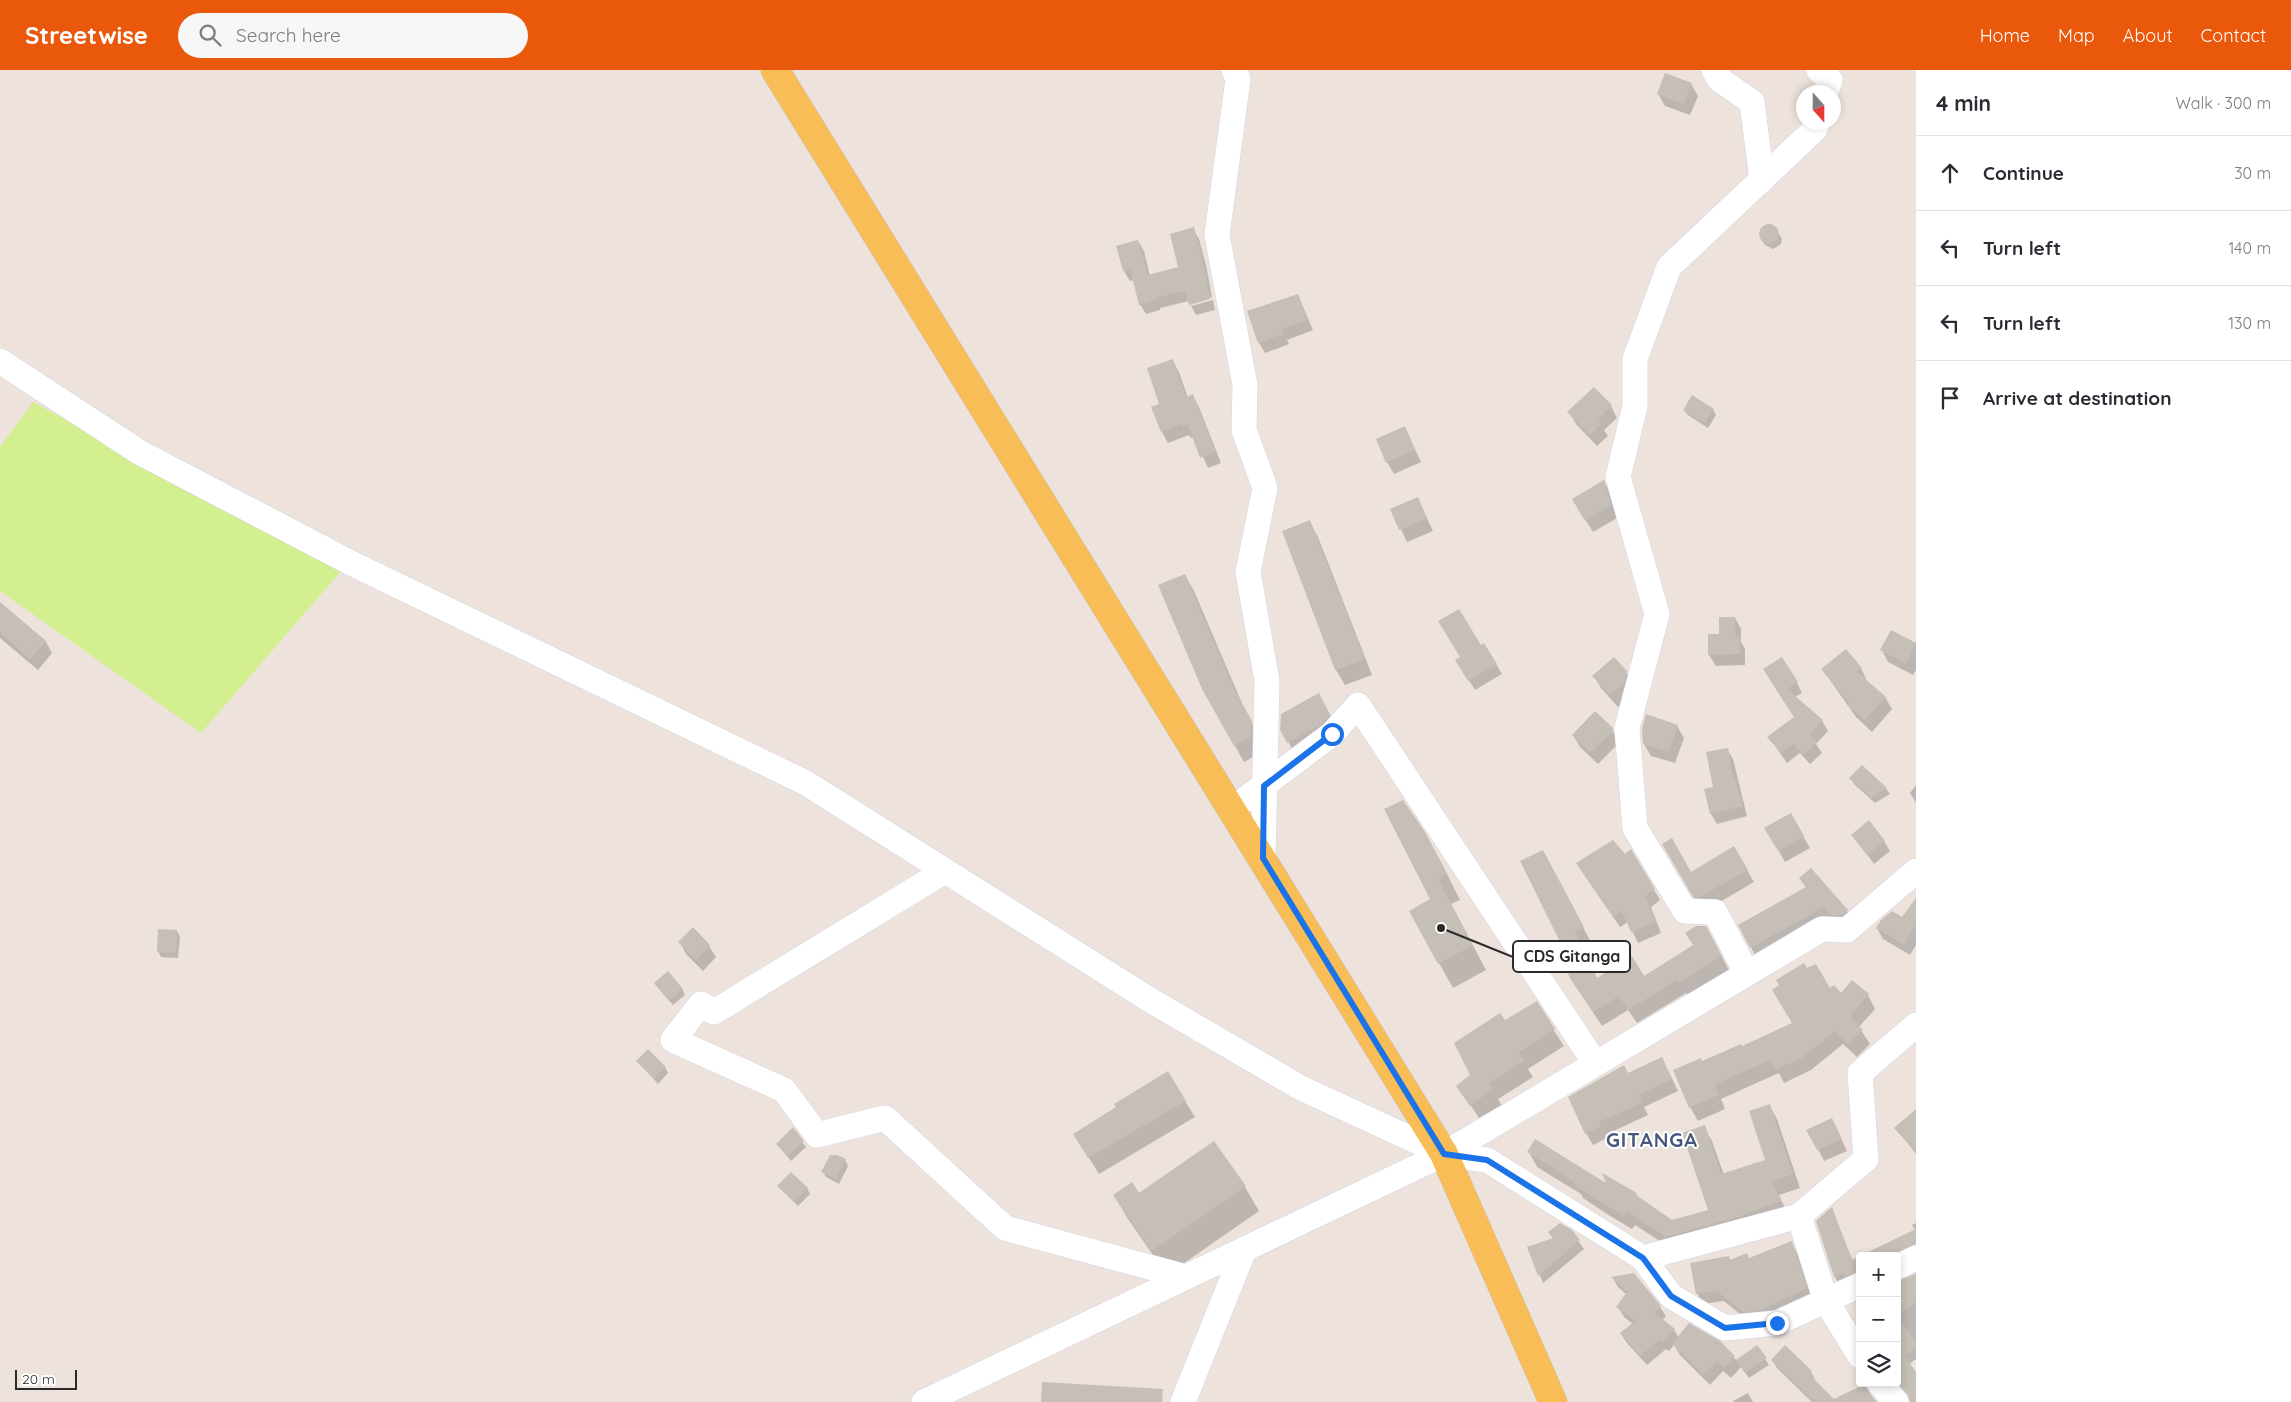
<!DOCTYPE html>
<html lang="en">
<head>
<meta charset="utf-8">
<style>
	body { margin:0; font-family:Quicksand,sans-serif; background:#f7f7f7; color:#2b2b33 }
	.controls { position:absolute; right:15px; bottom:15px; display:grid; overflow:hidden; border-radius:5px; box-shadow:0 2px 8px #0003 }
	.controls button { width:45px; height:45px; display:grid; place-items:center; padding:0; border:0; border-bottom:1px solid #e1e1e2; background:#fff; color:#2b2b33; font:25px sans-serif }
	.compass { position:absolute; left:1796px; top:15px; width:45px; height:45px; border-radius:50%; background:#fff; box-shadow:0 2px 8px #0003; rotate:159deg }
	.scale { position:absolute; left:15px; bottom:12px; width:62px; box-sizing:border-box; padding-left:5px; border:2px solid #2a2a2a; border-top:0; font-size:14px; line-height:18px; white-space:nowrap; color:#2a2a2a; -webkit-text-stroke:4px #fff; paint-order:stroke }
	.stop { position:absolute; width:15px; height:15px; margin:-11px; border:4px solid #1a73e8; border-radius:50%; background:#fff }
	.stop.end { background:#1a73e8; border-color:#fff; box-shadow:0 1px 5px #0008 }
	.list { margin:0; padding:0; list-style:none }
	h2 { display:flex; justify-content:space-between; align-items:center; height:65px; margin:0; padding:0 20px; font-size:21px }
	h2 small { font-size:16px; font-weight:400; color:#7c7c81 }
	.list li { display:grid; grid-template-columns:32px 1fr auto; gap:15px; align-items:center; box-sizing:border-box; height:75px; padding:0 20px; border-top:1px solid #e1e1e2 }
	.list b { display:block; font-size:19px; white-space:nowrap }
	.list em { font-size:16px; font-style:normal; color:#7c7c81 }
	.icon { flex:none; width:28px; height:28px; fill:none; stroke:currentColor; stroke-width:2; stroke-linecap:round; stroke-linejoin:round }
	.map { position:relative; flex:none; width:1916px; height:1332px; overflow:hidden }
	header { display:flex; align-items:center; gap:30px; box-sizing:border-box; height:70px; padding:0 25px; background:#ea580c; color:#fff }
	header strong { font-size:24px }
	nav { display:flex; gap:28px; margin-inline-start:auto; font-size:18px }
	.search { width:350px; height:45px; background:#f7f7f7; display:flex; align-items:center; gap:12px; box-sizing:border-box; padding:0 18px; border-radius:28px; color:#7c7c81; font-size:19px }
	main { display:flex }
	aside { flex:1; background:#fff }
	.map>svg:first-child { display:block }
</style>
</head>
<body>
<header>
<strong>Streetwise</strong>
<div class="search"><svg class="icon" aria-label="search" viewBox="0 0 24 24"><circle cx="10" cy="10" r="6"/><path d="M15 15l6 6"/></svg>Search here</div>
<nav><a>Home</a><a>Map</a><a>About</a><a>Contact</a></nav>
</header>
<main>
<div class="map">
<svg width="1916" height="1332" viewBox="0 0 1916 1332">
	<rect width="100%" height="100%" fill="#ede3dc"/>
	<!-- pitch -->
	<polygon fill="#d3ef90" points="33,332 342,500 201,663 0,521 0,377"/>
	<!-- shadow -->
	<g fill="#0003">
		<polygon points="1691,14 1698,26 1690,45 1665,36 1658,24"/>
		<polygon points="1768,154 1773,155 1782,169 1781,174 1773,179 1765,175 1761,169 1761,160"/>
		<polygon points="1193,159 1199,169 1206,195 1212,227 1191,233 1191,236 1213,230 1215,240 1196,245 1190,234 1189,231 1160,238 1160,240 1146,244 1140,234 1134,210 1130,211 1124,201 1118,176 1138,171 1144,181 1150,206 1179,198"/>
		<polygon points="1298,225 1313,260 1287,270 1289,274 1265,283 1259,273"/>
		<polygon points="1173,291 1179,302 1188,328 1193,326 1199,337 1221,393 1208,398 1194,367 1191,368 1189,365 1168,373 1162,362 1153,338 1160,335"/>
		<polygon points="1611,336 1617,348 1604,360 1608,366 1597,376 1576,354 1569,342"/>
		<polygon points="1713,339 1716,345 1708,358 1688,345 1684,340"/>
		<polygon points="1405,358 1421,392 1394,404 1387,392"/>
		<polygon points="1604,411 1610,423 1617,448 1593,462 1580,441"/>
		<polygon points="1418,429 1433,461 1407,472 1392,440"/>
		<polygon points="1309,452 1318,467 1372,605 1345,615 1336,600 1284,462"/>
		<polygon points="1185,505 1194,521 1244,638 1260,669 1260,683 1244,692 1203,619"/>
		<polygon points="0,547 46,572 52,583 38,600 0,568"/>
		<polygon points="1735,548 1741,559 1741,572 1745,579 1745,595 1716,596 1709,585 1709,565 1720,565"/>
		<polygon points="1891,562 1916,574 1916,600 1913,605 1888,592 1882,580"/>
		<polygon points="1484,574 1502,604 1475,620 1457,590"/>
		<polygon points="1861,598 1867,611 1885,627 1892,639 1872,662 1856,647 1823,600"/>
		<polygon points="1626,602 1633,614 1630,625 1618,637 1601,618 1594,606"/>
		<polygon points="1770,610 1797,613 1802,623 1795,627 1822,651 1828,661 1816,674 1822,683 1810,694 1800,683 1787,693 1769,667 1795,648"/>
		<polygon points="1326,637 1336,657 1295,684 1282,660"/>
		<polygon points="1677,656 1684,668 1675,693 1651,686 1644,674"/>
		<polygon points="1612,659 1619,673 1598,694 1580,677 1573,665"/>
		<polygon points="1727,679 1733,689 1747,746 1717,754 1711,744 1714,718"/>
		<polygon points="1862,696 1886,719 1890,724 1875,733 1854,714 1851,708"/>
		<polygon points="1916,715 1916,733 1910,723"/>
		<polygon points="1791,745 1810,778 1785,792 1766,759"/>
		<polygon points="1853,765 1884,771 1890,781 1874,794"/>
		<polygon points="1663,775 1691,803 1734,778 1754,812 1708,839 1701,839"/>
		<polygon points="1631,781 1660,830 1651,837 1661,863 1638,873 1628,852 1620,857 1577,794 1624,786"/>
		<polygon points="1439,788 1460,830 1451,834 1486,900 1453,918 1439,893 1431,830"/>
		<polygon points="1550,796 1591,872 1582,876 1597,909 1644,908 1714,872 1729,900 1688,926 1686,923 1637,953 1628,940 1602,956 1581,924 1565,879"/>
		<polygon points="1811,799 1847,841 1853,852 1757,889 1740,856 1806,818 1801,808"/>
		<polygon points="1916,830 1916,875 1910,885 1883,869 1877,858 1902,848"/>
		<polygon points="177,861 180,867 178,888 161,887 158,881"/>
		<polygon points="680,872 709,876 716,887 703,901 686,884"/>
		<polygon points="1807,900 1830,920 1841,925 1868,925 1875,939 1859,957 1870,974 1857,987 1843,974 1811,1000 1784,1013 1779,1003 1721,1029 1725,1039 1698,1051 1690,1037 1702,992 1742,978 1794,953"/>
		<polygon points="655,914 682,919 685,925 673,935"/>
		<polygon points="1536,933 1564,976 1528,999 1533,1007 1498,1029 1502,1036 1481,1051 1458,1016 1471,1006 1504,952"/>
		<polygon points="638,991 665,997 668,1003 658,1014"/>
		<polygon points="1668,1000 1678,1021 1644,1037 1648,1045 1605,1065 1607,1068 1593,1075 1586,1063 1628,1005"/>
		<polygon points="1185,1031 1195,1047 1099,1104 1084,1080"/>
		<polygon points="1769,1035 1777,1049 1800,1118 1779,1125 1788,1145 1675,1181 1635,1155 1632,1159 1607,1144 1583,1128 1581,1124 1537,1097 1529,1082 1609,1116 1636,1124 1638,1128 1671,1151 1710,1140 1704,1057 1712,1071 1724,1105 1767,1090"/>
		<polygon points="1916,1046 1916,1084 1896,1058"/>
		<polygon points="1838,1062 1847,1081 1824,1091 1818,1079"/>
		<polygon points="802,1072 806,1077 791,1091 777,1074"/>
		<polygon points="1214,1073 1245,1117 1259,1141 1167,1205 1128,1149 1114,1125 1139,1124"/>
		<polygon points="845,1090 848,1096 839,1114 826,1107 823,1102"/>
		<polygon points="779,1116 807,1118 810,1124 798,1136"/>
		<polygon points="1831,1139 1853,1191 1860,1187 1860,1210 1839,1214 1835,1207"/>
		<polygon points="1916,1153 1916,1162 1912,1155"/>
		<polygon points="1571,1161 1584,1179 1543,1213 1529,1178 1553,1169 1550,1163"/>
		<polygon points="1905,1165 1915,1183 1897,1186 1863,1186"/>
		<polygon points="1791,1172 1797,1183 1812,1229 1750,1252 1724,1231 1703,1234 1697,1223 1728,1187 1731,1191 1749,1189"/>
		<polygon points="1633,1204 1660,1237 1666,1246 1662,1250 1674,1260 1679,1268 1719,1272 1737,1291 1757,1277 1769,1295 1749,1308 1741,1297 1731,1308 1723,1301 1710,1315 1680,1285 1674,1275 1669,1281 1666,1279 1647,1295 1627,1273 1621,1264 1633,1254 1624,1247 1618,1237 1627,1225 1618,1217 1613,1208"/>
		<polygon points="1916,1204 1916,1289 1909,1294 1916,1304 1916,1332 1911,1332 1911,1328 1897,1313 1897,1212"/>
		<polygon points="1772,1290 1811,1302 1815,1310 1814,1311 1834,1330 1864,1315 1876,1332 1812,1332 1777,1298"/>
		<polygon points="1748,1323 1753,1332 1734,1332 1733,1331"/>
	</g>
	<!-- building -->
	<g fill="#c5bfb7">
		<polygon points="1665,3 1692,13 1683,34 1657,24"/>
		<circle cx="1769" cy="164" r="10"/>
		<polygon points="1194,157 1201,183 1210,229 1189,235 1185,221 1155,228 1155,230 1139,235 1130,199 1123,201 1116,176 1138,170 1148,205 1178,197 1170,164"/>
		<polygon points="1298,224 1308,250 1282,259 1284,264 1258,273 1247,241"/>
		<polygon points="1173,289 1186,327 1193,324 1216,382 1200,388 1188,355 1183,357 1182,354 1161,362 1151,337 1159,334 1147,298"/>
		<polygon points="1594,317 1612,335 1598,349 1602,353 1590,365 1567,342"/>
		<polygon points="1692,325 1714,339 1705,353 1683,340"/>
		<polygon points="1405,356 1415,380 1386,393 1376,369"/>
		<polygon points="1604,410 1611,435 1585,451 1572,429"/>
		<polygon points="1418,427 1427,449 1399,460 1390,439"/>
		<polygon points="1310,450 1365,589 1335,600 1282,461"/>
		<polygon points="1185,504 1235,621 1252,651 1251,667 1234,676 1202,619 1158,515"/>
		<polygon points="0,532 46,571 30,589 0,563"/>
		<polygon points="1459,539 1481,575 1484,573 1497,594 1468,611 1455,590 1460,587 1438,551"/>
		<polygon points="1719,547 1735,547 1736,567 1740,567 1740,584 1708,585 1708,564 1719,564"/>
		<polygon points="1891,560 1916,573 1906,594 1880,580"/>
		<polygon points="1846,579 1862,598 1857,602 1886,627 1865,650 1847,635 1849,633 1821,599"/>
		<polygon points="1614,587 1627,601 1624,613 1610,625 1592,606"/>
		<polygon points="1782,587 1798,612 1787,619 1823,650 1810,665 1817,672 1804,685 1793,674 1781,683 1767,667 1794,647 1763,599"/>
		<polygon points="1319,623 1330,645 1320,655 1287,673 1280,660 1281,644"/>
		<polygon points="1595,641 1613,658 1613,661 1590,683 1572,665"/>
		<polygon points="1646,644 1678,655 1669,682 1643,674 1642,659"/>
		<polygon points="1728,678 1734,711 1736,711 1743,736 1710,744 1704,719 1713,717 1706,682"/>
		<polygon points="1862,695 1887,718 1871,728 1849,708"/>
		<polygon points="1403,730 1425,762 1447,804 1438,809 1473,875 1438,894 1409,841 1430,829 1384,739"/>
		<polygon points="1791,743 1804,766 1778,781 1764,758"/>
		<polygon points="1869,750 1885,771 1867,785 1851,765"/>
		<polygon points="1672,768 1691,802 1734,776 1748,800 1700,827 1693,827 1662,774"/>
		<polygon points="1613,770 1625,784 1631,779 1655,819 1645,826 1656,852 1631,862 1622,841 1613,847 1576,793"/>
		<polygon points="1543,780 1584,857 1575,862 1597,908 1632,886 1644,906 1693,875 1685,863 1696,856 1706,856 1722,886 1679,912 1677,910 1628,940 1619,926 1593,942 1571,910 1557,881 1563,878 1520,791"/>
		<polygon points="1811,798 1848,840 1842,845 1830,845 1824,837 1750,878 1738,855 1806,817 1799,808"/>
		<polygon points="1916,828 1916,855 1904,875 1876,858 1881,850 1892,841 1902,847"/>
		<polygon points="693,857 710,875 696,890 678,872"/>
		<polygon points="158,859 177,860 176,883 157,882"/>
		<polygon points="1804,893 1807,898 1816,894 1830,918 1834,915 1841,923 1852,910 1869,924 1850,946 1863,960 1848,974 1835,961 1803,987 1776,1000 1770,990 1714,1015 1719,1025 1689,1038 1673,1000 1701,988 1702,991 1741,974 1742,976 1792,953 1772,920 1779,915 1776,910"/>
		<polygon points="668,901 683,919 669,931 654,913"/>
		<polygon points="1537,931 1555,959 1519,982 1524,991 1489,1013 1493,1019 1470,1036 1456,1016 1470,1005 1454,973 1500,943 1505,950"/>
		<polygon points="648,979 666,997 654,1009 636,991"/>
		<polygon points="1662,987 1672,1009 1638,1025 1642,1033 1599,1052 1601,1056 1585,1064 1568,1027 1624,995 1628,1003"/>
		<polygon points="1168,1001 1186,1031 1088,1088 1073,1064 1116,1037 1114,1034"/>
		<polygon points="1770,1034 1793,1104 1772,1111 1781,1131 1738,1147 1666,1167 1626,1141 1624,1146 1598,1130 1573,1114 1575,1112 1527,1082 1535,1069 1606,1113 1602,1103 1637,1123 1636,1125 1672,1150 1708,1140 1682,1063 1705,1055 1721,1104 1765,1090 1749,1041"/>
		<polygon points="1916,1039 1916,1082 1894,1058"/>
		<polygon points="1832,1048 1842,1069 1817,1080 1806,1060"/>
		<polygon points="793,1057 804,1071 788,1086 776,1074"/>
		<polygon points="1214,1071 1246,1116 1152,1181 1113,1125 1132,1112 1139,1123"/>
		<polygon points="830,1085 837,1085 846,1089 836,1109 821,1102"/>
		<polygon points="791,1102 808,1118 794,1132 777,1116"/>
		<polygon points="1832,1137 1852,1190 1860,1186 1860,1201 1845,1206 1844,1203 1834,1207 1816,1151"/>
		<polygon points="1560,1153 1572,1160 1580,1170 1538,1206 1527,1177 1553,1168 1548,1162"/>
		<polygon points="1916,1159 1916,1174 1889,1186 1860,1186"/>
		<polygon points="1792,1171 1807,1218 1798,1222 1798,1223 1766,1237 1763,1240 1743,1242 1717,1221 1696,1224 1690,1193 1729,1186 1730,1190 1747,1183 1749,1188"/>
		<polygon points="1634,1203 1661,1236 1655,1243 1675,1259 1663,1273 1660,1270 1640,1286 1620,1263 1635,1251 1616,1237 1627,1222 1611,1207"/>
		<polygon points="1916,1204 1916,1233 1897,1244 1897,1211"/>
		<polygon points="1897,1247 1916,1271 1916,1277 1905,1286 1916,1302 1916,1332 1910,1332 1907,1323 1897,1312"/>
		<polygon points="1689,1253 1720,1271 1735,1286 1724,1298 1717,1291 1703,1305 1672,1274"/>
		<polygon points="1757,1275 1767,1288 1745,1303 1736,1290"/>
		<polygon points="1785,1275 1812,1301 1809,1304 1834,1329 1865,1314 1868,1322 1877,1332 1814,1332 1771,1290"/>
		<polygon points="1042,1312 1163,1319 1162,1332 1041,1332"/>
	</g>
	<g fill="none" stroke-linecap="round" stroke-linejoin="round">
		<!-- minor casing -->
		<g stroke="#d1d7e4" stroke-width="26">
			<g id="minor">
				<polyline points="1234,0 1238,9 1217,165 1245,315 1244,360 1265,418 1248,502 1267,611 1263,788"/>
				<polyline points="1714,0 1720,10 1752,32 1762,110"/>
				<polyline points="1819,0 1830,10 1826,22"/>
				<polyline points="0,291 139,382 353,494 806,713 1150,930 1301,1018 1444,1084 1487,1090 1643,1188 1671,1226 1725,1258 1777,1253 1860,1215"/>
				<polyline points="1232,739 1332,664 1358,635 1595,993"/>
				<polyline points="945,801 714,942 701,934 673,970 784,1020 817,1065 885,1048 1005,1158 1186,1207"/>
				<polyline points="1746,902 1715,842 1685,841 1635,758 1627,658 1657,544 1618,407 1635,336 1635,289 1669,197 1815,59 1817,52"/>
				<polyline points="1799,1146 1826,1231 1860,1286"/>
				<polyline points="1643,1188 1799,1146 1866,1089 1860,1003 1916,955"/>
				<polyline points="1897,1197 1916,1188"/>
				<polyline points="1879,1313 1896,1332"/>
				<polyline points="924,1332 1444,1084 1822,859 1847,860 1916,801"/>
				<polyline points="1183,1332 1244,1180"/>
			</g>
		</g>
		<!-- major casing -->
		<g stroke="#c3c3c3" stroke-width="29">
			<polyline id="major" points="775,0 1444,1084 1553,1332"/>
		</g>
		<!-- minor -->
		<use href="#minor" stroke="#fff" stroke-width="25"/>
		<!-- major -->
		<use href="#major" stroke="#f8bd56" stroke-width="28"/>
	</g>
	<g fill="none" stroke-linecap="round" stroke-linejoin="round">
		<!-- route -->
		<polyline stroke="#1a73e8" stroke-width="6" points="1332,664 1264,716 1263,788 1444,1084 1487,1090 1643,1188 1671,1226 1725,1258 1777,1253"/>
	</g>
	<g text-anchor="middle" stroke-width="4" stroke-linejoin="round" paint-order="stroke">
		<!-- district labels -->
		<g font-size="20" font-weight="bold" letter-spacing="1" fill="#48597e" stroke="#fff">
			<text x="1652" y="1077">GITANGA</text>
		</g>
	</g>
	<!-- callouts -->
	<path fill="none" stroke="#2a2a2a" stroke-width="2" d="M1441 858L1513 887"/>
	<circle fill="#2a2a2a" stroke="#fff" stroke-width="2" cx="1441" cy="858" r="5"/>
	<rect fill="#fff" stroke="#2a2a2a" stroke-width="2" x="1513" y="871" width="117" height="31" rx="5"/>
	<g font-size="16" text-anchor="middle" font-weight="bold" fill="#2a2a2a">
		<text x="1572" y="892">CDS Gitanga</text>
	</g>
</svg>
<div class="controls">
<button>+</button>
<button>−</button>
<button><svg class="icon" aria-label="layers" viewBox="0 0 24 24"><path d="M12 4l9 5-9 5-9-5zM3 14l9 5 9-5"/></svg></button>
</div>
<svg class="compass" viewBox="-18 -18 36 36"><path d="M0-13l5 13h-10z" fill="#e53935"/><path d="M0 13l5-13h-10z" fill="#7c7c81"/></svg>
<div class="scale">20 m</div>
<div class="stop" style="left:1332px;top:664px"></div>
<div class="stop end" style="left:1777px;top:1253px"></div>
</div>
<aside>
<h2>4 min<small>Walk · 300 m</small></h2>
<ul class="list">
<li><svg class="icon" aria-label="ahead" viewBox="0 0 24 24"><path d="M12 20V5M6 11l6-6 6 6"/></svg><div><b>Continue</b></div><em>30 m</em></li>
<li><svg class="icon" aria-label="left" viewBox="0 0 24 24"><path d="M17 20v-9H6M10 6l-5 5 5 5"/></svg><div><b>Turn left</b></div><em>140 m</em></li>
<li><svg class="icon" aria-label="left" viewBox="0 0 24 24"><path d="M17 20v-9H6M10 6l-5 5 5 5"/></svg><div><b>Turn left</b></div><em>130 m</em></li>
<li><svg class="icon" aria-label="arrive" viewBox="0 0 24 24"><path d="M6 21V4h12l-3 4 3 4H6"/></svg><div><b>Arrive at destination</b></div></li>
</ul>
</aside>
</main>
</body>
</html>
